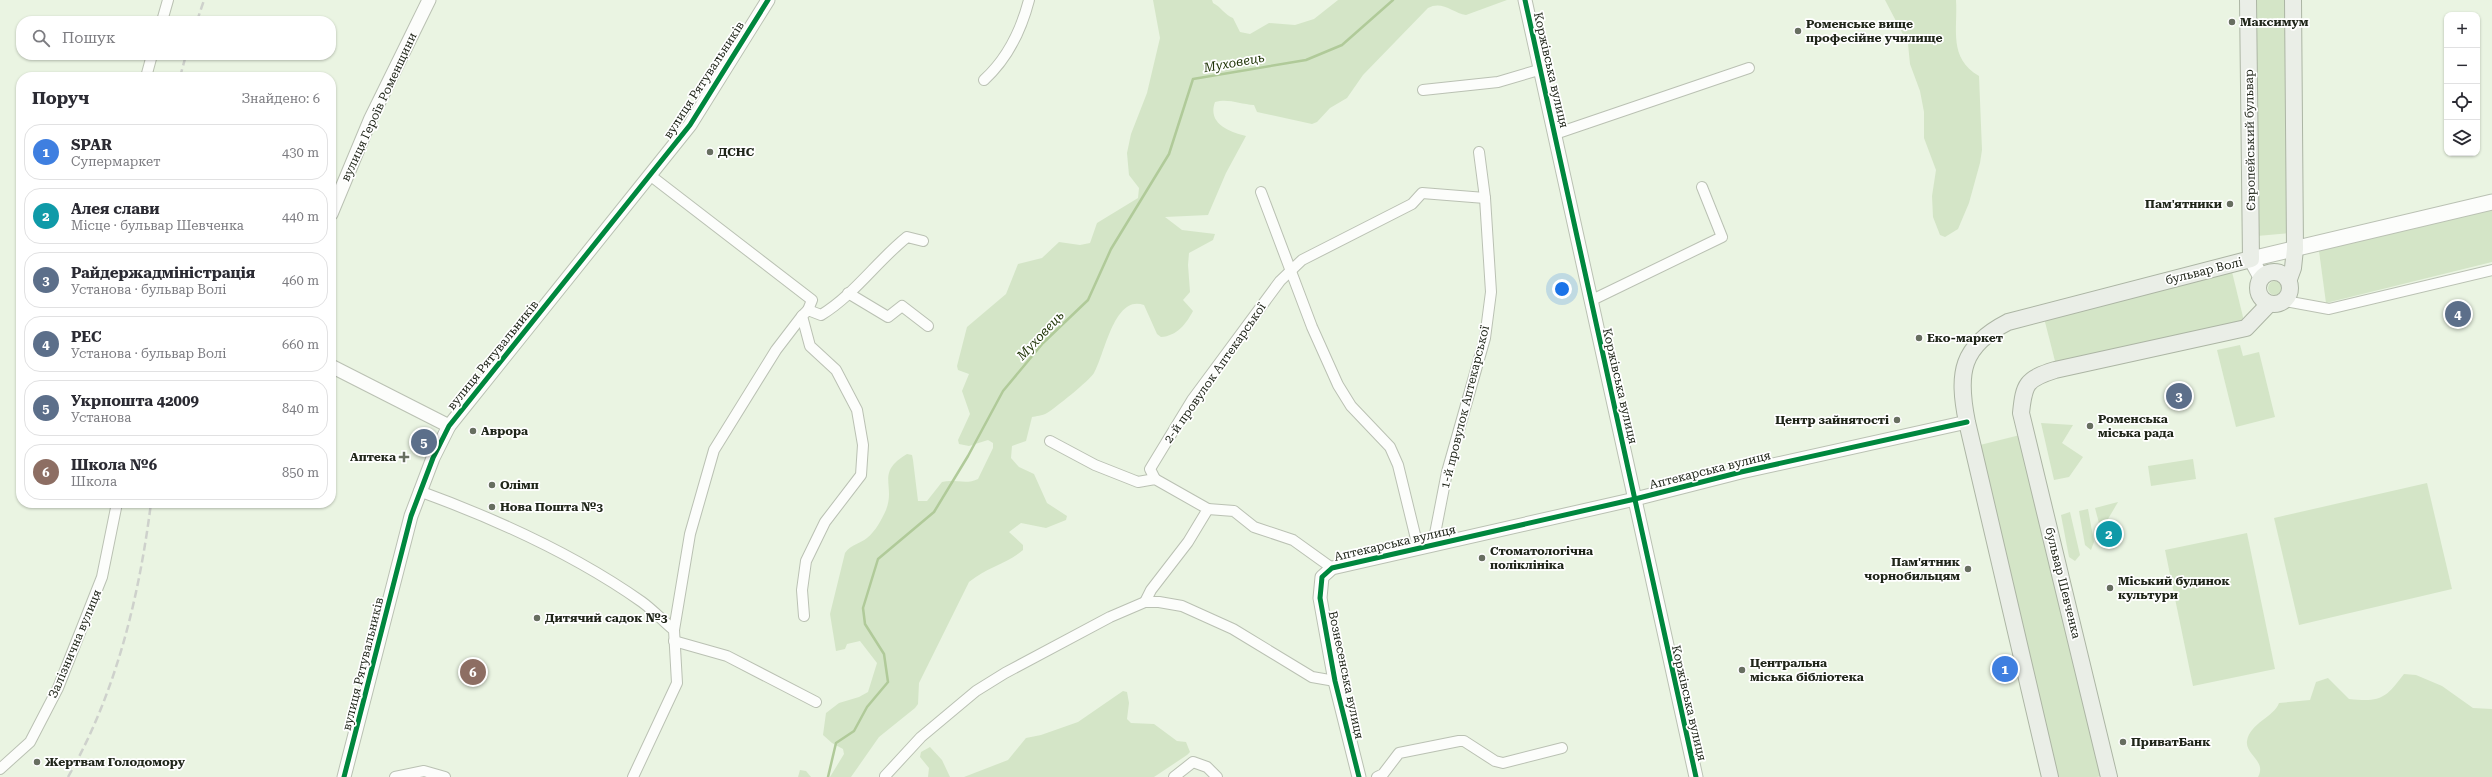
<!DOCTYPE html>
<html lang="uk">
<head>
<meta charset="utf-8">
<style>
	body { margin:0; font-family:"Roboto Serif",serif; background:#f2f2f3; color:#2b2b33 }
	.controls { position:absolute; right:12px; top:12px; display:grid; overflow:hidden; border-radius:8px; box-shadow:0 1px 3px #0004 }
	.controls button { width:36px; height:36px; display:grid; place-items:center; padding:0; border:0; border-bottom:1px solid #e1e1e2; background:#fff; color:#2b2b33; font:20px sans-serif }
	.you { position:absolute; left:1562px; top:289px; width:14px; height:14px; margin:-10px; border:3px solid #fff; border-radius:50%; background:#1a73e8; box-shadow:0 0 0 6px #1a73e833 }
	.badge { display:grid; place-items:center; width:26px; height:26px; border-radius:50%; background:#b45309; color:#fff; font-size:13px; font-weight:700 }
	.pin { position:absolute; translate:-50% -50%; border:2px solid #fff; box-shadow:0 1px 4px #0006 }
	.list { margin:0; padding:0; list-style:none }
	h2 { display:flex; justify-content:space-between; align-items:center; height:52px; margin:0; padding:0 16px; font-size:17px }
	h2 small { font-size:13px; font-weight:400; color:#7c7c81 }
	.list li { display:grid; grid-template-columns:26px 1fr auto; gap:12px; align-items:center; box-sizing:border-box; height:56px; margin:0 8px 8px; padding:0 8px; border:1px solid #e1e1e2; border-radius:16px }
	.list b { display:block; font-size:15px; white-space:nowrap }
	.list p { margin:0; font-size:13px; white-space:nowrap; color:#7c7c81 }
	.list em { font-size:13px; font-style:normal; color:#7c7c81 }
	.icon { flex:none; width:22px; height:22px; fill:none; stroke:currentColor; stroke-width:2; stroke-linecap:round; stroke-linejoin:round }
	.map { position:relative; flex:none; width:2492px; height:777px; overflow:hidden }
	.search { position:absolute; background:#fff; box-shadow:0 1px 3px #0004; left:16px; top:16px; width:320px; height:44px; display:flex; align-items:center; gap:10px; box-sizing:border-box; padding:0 14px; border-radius:16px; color:#7c7c81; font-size:15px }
	.panel { position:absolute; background:#fff; box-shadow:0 1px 3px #0004; left:16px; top:72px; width:320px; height:436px; border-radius:16px }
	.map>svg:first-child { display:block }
</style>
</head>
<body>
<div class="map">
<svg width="2492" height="777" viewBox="0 0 2492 777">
	<rect width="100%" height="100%" fill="#eaf4e2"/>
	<!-- green -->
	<g fill="#d4e5c7">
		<path d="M1153 0H1212L1213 3C1221 7 1225 15 1233 18L1240 32 1250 34 1269 23 1295 25 1314 19 1338 0H1507L1466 15C1453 13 1442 0 1428 8L1363 75 1347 98 1330 108 1317 122 1312 124 1257 112 1254 105C1240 104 1228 98 1215 102 1207 124 1230 132 1246 136L1226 173 1208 215 1165 217 1182 230 1215 234 1213 240 1189 253 1188 265 1190 292 1183 300 1193 311C1186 324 1177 336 1161 337L1157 334 1144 305C1114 294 1105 354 1094 373 1090 380 1054 409 1047 413 1042 416 1036 416 1032 417L1026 441 1012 446 1011 458 1019 467 1034 474 1047 503 1067 516 1066 520 1046 528 1021 523 1009 532 1023 545V550C1007 564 987 567 969 582L919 683 918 704 915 708 879 737 851 777H830L844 754 843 749 832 743 823 735 826 713 839 703 859 697 868 692 877 663 860 641 847 644 845 649 836 651 830 614 845 553C851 544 860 544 867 538 875 532 882 519 886 510 896 485 875 473 907 454L912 455 913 460 918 501H927L942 482C954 479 967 485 978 479L993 448V443L988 440 969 446 959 444 958 440 970 414 962 391 969 374 958 370 957 366 967 327 1006 294 1018 264 1042 258 1059 242 1080 245 1090 243 1097 223 1138 198 1139 188 1129 175 1127 153 1131 134 1147 93 1160 38Z"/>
		<path d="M1885 0H1956C1958 29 1948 58 1979 76L1982 150 1980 163 1969 203 1958 229 1945 237 1940 235 1933 217 1932 196 1936 170 1924 138V112L1920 91 1910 64 1908 44Z"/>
		<polygon points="2255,0 2287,0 2290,233 2257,236"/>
		<polygon points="2492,209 2492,262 2326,303 2319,251"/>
		<polygon points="2232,272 2244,321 2056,365 2044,318"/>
		<circle cx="2275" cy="288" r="7"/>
		<polygon points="2240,345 2243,356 2259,352 2275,417 2236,427 2217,350"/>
		<polygon points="2041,423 2073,425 2062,443 2083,457 2069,477 2054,480"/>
		<polygon points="2020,435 2101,776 2097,777 2055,777 1976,446"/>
		<polygon points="2193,459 2196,479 2151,486 2148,466"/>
		<polygon points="2427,483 2452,589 2299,625 2274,518"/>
		<polygon points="2118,502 2101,531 2095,508"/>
		<polygon points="2088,509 2094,542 2091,550 2085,545 2079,511"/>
		<polygon points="2070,512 2080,555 2075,561 2069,557 2061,515"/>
		<polygon points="2247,533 2275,669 2193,686 2165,550"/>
		<path d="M2404 674 2416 675 2442 686 2473 708 2492 709V777H2258C2267 761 2245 755 2247 741 2250 723 2274 717 2279 703L2310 700 2316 682 2328 678 2349 699C2381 702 2385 699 2404 674Z"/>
		<polygon points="1123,691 1127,692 1129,703 1127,719 1131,723 1154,724 1177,741 1186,742 1190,752 1187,755 1154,777 964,777 1008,760 1026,738 1041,735 1078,722"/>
		<polygon points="930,747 942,760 950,777 928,777 929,768 920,757 921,752"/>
		<polygon points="800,770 806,771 811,777 798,777"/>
	</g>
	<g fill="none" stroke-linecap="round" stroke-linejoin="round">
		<!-- stream -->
		<polyline stroke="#b0ca99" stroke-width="2.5" points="828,777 836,743 854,731 867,707 888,682 884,654 865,624 863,608 878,559 934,512 968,456 1003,391 1043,343 1088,300 1111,249 1169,154 1193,79 1306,60 1342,45 1393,0"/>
		<!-- minor casing -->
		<g stroke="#bac1b3" stroke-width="12">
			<g id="minor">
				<polyline points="162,21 168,0"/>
				<polyline points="146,77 152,55"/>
				<path d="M984 80C1008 58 1021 31 1029 0"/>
				<polyline points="1423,90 1498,82 1542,69"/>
				<polyline points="1555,134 1749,68"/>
				<polyline points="651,176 812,300 808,310"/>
				<polyline points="1261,192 1312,327 1338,385 1351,406 1390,447 1398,465 1418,547"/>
				<polyline points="848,293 888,317 902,306 928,326"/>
				<polyline points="1590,301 1722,237 1702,187"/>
				<polyline points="2285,301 2329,309 2492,270"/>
				<polyline points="1050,441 1095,465 1138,482 1155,479 1208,509 1188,542 1151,590 1145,602"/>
				<polyline points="1155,479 1150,469 1192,400 1280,281 1302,260 1412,204 1422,193 1485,198"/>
				<path d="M419 491C496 519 574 554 642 602 653 610 663 621 674 630L677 683 633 777"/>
				<polyline points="1208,509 1234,511 1254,527 1293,540 1332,568"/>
				<polyline points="1433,544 1447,472 1485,338 1491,292 1485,198 1479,152"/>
				<path d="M804 616 802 590 806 561 825 522 861 475 863 445 857 410 836 370 810 346 802 316 808 310 821 315C854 295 877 261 907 237L923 241"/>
				<polyline points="674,630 690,534 714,450 776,350 802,316"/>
				<polyline points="674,641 727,656 816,702"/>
				<polyline points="0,769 30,742 58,688 102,577 117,503"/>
				<polyline points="885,776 921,737 976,691 1005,673 1110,617 1145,602 1159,602 1182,606 1233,629 1312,677 1335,681"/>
				<polyline points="395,777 424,771 445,777"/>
				<polyline points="1174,777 1193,762 1207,767 1217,777"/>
				<polyline points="1377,777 1383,774 1399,753 1459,741 1464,741 1495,761 1503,763 1562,748"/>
			</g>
		</g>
		<!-- tertiary casing -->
		<g stroke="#bac1b3" stroke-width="15">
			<g id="tertiary">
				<polyline points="1525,0 1696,777"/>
				<polyline points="331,214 371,118 429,0"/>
				<polyline points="331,366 449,426"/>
				<polyline points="344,777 411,516 433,458 449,426 690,125 768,0"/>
				<polyline points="1359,777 1335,681 1320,598 1322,577 1332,568 1635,499 1741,472 1967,422"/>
			</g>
		</g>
		<!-- secondary casing -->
		<g stroke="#bac1b3" stroke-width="17">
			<polyline id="secondary" points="2261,277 2251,259 2492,202"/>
		</g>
		<!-- primary casing -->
		<g stroke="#acb5a4" stroke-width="18">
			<g id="primary">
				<circle cx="2274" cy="288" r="16"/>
				<polyline points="2289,279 2293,268 2295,249 2293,0"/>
				<path d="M2050 777 1967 422C1957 373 1961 346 2008 322L2251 259 2248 0"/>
				<path d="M2109 777 2021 413C2024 384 2026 379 2055 370L2246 328 2269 304"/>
			</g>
		</g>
		<!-- minor -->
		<use href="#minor" stroke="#fcfdfb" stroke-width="10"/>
		<!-- tertiary -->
		<use href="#tertiary" stroke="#fcfdfb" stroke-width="13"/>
		<!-- secondary -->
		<use href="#secondary" stroke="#fcfdfb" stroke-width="15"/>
		<!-- primary -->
		<use href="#primary" stroke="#eaeee7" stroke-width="16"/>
		<!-- rail -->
		<g stroke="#ced1cc" stroke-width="2.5" stroke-dasharray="8 4" stroke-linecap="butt">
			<polyline points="197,21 204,0"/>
			<polyline points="180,77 186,55"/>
			<path d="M68 777C116 693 139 598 151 503"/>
		</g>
		<!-- cycleway casing -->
		<g stroke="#fff" stroke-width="8">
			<g id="cycleway">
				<polyline points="1525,0 1696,777"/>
				<polyline points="344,777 411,516 433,458 449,426 690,125 768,0"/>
				<polyline points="1359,777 1335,681 1320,598 1322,577 1332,568 1635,499 1741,472 1967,422"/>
			</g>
		</g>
		<!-- cycleway -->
		<use href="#cycleway" stroke="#00873e" stroke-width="5"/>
	</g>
	<!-- markers -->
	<g fill="#676e60" stroke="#fff" stroke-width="1.5">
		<circle cx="2232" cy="22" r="4"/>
		<circle cx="1798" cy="31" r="4"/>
		<circle cx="710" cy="152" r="4"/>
		<circle cx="2230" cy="204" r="4"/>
		<circle cx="1919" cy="338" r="4"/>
		<circle cx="1897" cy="420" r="4"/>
		<circle cx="2090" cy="426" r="4"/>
		<circle cx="473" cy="431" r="4"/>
		<path d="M402 451h4v4h4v4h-4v4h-4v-4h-4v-4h4z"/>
		<circle cx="492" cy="485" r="4"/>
		<circle cx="492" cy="507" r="4"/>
		<circle cx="1482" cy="558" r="4"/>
		<circle cx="1968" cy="569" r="4"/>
		<circle cx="2110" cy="588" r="4"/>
		<circle cx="537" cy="618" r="4"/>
		<circle cx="1742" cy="670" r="4"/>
		<circle cx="2123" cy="742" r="4"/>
		<circle cx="37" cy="762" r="4"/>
	</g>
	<g text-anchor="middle" stroke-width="3.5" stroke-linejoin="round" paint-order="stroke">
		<!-- poi labels -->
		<g font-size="12" font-weight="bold" fill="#20261a" stroke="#fff" text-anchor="start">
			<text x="2240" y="26">Максимум</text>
			<text x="1806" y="28">Роменське вище<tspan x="1806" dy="14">професійне училище</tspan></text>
			<text x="718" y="156">ДСНС</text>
			<text x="2222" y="208" text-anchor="end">Пам'ятники</text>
			<text x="1927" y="342">Еко-маркет</text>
			<text x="2098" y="423">Роменська<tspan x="2098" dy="14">міська рада</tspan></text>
			<text x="1889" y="424" text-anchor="end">Центр зайнятості</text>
			<text x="481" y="435">Аврора</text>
			<text x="396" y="461" text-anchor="end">Аптека</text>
			<text x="500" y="489">Олімп</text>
			<text x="500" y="511">Нова Пошта №3</text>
			<text x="1490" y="555">Стоматологічна<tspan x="1490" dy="14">поліклініка</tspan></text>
			<text x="1960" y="566" text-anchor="end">Пам'ятник<tspan x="1960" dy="14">чорнобильцям</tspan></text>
			<text x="2118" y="585">Міський будинок<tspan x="2118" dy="14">культури</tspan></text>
			<text x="545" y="622">Дитячий садок №3</text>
			<text x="1750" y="667">Центральна<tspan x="1750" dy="14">міська бібліотека</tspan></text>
			<text x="2131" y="746">ПриватБанк</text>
			<text x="45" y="766">Жертвам Голодомору</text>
		</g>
		<!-- street labels -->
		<g font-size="12" fill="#20261a" stroke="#fff">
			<text transform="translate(1551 70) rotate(77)" y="4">Коржівська вулиця</text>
			<text transform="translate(704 80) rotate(-57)" y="4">вулиця Рятувальників</text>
			<text transform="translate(379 107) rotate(-65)" y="4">вулиця Героїв Роменщини</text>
			<text transform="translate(2250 140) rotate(-91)" y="4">Європейський бульвар</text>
			<text transform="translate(2204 271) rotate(-14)" y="4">бульвар Волі</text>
			<text transform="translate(493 355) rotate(-51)" y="4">вулиця Рятувальників</text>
			<text transform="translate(1215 373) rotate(-55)" y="4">2-й провулок Аптекарської</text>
			<text transform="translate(1620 386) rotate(77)" y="4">Коржівська вулиця</text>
			<text transform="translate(1465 407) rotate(-76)" y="4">1-й провулок Аптекарської</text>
			<text transform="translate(1710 470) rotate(-14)" y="4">Аптекарська вулиця</text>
			<text transform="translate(1395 543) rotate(-13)" y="4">Аптекарська вулиця</text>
			<text transform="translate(2063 583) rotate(76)" y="4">бульвар Шевченка</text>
			<text transform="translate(75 644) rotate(-67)" y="4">Залізнична вулиця</text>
			<text transform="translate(363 664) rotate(-76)" y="4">вулиця Рятувальників</text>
			<text transform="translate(1346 675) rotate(78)" y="4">Вознесенська вулиця</text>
			<text transform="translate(1689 703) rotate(77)" y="4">Коржівська вулиця</text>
		</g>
		<!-- water labels -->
		<g font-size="13" font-style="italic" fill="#1f3406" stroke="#fff">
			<text transform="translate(1234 62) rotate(-10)" y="5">Муховець</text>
			<text transform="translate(1040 335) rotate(-47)" y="5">Муховець</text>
		</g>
	</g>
</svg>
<div class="controls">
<button>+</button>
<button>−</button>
<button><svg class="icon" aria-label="locate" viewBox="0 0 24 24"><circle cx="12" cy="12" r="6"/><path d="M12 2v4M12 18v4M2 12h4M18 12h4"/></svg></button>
<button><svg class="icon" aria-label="layers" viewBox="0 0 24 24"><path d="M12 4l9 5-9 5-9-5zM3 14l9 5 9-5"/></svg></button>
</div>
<div class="you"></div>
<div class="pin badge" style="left:2005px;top:669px;background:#3f7fe0">1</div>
<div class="pin badge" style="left:2109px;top:534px;background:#0f9aa8">2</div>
<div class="pin badge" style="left:2179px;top:396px;background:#5c6f8a">3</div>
<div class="pin badge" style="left:2458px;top:314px;background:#5c6f8a">4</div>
<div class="pin badge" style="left:424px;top:442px;background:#5c6f8a">5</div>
<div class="pin badge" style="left:473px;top:672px;background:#8d6e63">6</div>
<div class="search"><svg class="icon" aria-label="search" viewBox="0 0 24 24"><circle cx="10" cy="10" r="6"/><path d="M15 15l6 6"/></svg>Пошук</div>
<section class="panel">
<h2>Поруч<small>Знайдено: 6</small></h2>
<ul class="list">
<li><span class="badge" style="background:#3f7fe0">1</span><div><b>SPAR</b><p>Супермаркет</p></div><em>430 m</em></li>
<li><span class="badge" style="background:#0f9aa8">2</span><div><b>Алея слави</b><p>Місце · бульвар Шевченка</p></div><em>440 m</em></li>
<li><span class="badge" style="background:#5c6f8a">3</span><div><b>Райдержадміністрація</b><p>Установа · бульвар Волі</p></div><em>460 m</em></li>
<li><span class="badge" style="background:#5c6f8a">4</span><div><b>РЕС</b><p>Установа · бульвар Волі</p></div><em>660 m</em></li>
<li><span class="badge" style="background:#5c6f8a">5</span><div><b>Укрпошта 42009</b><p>Установа</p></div><em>840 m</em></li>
<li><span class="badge" style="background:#8d6e63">6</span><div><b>Школа №6</b><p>Школа</p></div><em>850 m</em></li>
</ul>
</section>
</div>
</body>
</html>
